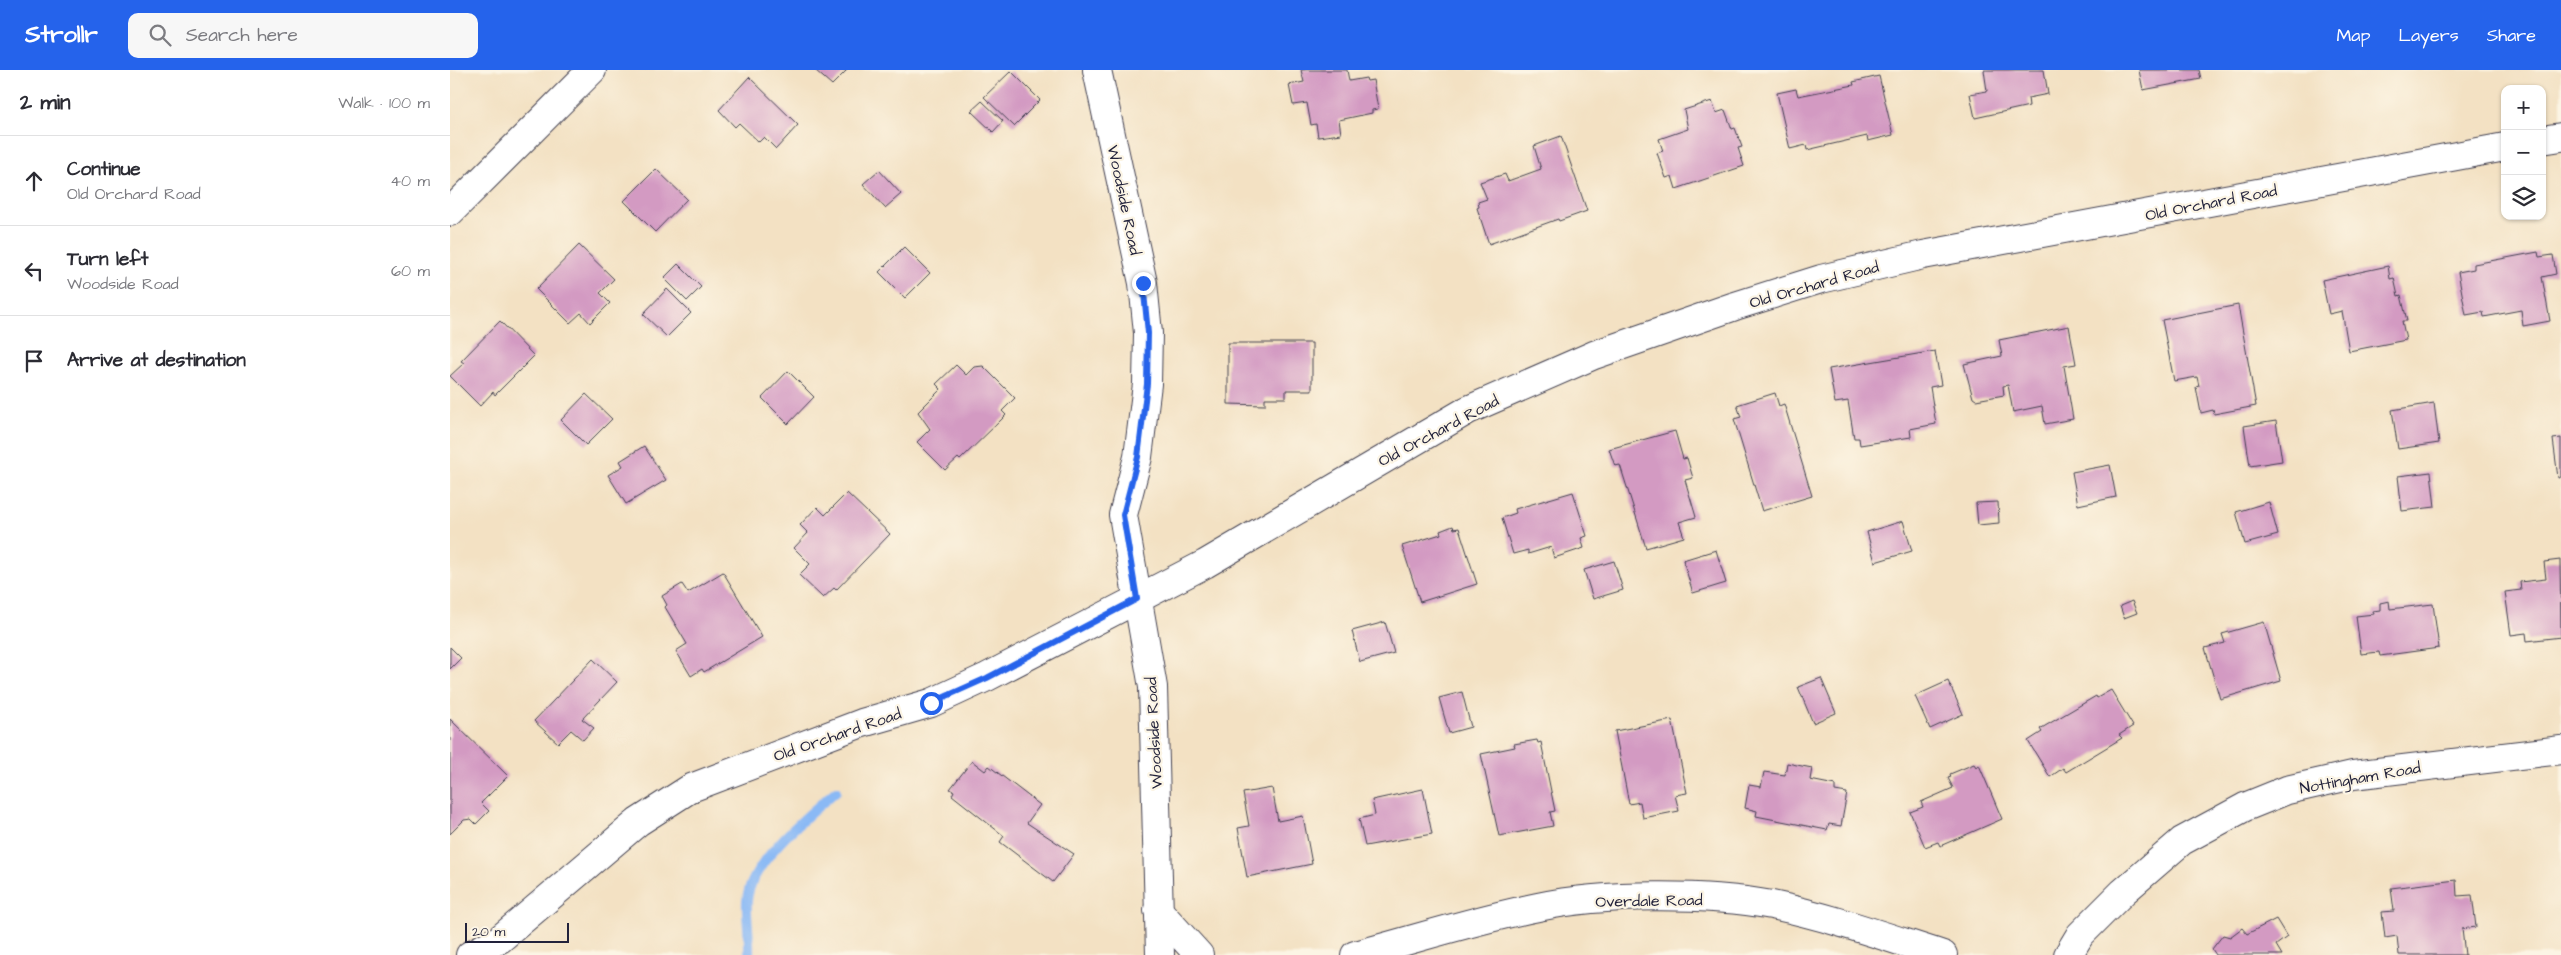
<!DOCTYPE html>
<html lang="en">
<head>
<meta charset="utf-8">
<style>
	body { margin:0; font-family:"Architects Daughter",sans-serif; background:#f7f7f7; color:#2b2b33 }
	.controls { position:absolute; right:15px; top:15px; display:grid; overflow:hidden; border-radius:10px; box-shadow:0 1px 4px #0004 }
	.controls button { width:45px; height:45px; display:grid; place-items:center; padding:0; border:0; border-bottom:1px solid #e1e1e2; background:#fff; color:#2b2b33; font:25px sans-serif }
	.scale { position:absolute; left:15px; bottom:12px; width:104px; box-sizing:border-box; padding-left:5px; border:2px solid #22223b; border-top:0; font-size:14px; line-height:18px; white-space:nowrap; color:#22223b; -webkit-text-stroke:4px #fcf5e5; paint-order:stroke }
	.stop { position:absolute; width:15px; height:15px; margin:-11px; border:4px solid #2563eb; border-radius:50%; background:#fff }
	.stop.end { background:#2563eb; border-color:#fff; box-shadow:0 1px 5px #0008 }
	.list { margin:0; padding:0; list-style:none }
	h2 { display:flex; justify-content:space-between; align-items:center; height:65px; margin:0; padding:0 20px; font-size:21px }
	h2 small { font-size:16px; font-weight:400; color:#7c7c81 }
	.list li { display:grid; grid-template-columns:32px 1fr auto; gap:15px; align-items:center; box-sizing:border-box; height:90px; padding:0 20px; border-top:1px solid #e1e1e2 }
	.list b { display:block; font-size:19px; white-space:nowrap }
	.list p { margin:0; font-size:16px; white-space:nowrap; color:#7c7c81 }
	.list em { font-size:16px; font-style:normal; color:#7c7c81 }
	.icon { flex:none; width:28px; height:28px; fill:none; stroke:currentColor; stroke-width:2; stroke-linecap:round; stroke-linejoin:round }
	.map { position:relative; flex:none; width:2111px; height:885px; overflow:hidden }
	header { display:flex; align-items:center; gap:30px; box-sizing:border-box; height:70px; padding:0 25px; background:#2563eb; color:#fff }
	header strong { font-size:24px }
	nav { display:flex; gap:28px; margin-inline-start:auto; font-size:18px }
	.search { width:350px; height:45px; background:#f7f7f7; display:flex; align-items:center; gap:12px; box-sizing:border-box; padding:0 18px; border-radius:10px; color:#7c7c81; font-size:19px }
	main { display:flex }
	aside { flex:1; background:#fff }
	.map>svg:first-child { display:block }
</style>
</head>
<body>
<header>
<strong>Strollr</strong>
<div class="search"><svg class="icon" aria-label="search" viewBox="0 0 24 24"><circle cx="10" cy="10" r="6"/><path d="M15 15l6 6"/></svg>Search here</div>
<nav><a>Map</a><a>Layers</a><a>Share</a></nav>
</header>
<main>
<aside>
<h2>2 min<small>Walk · 100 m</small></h2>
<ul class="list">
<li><svg class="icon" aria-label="ahead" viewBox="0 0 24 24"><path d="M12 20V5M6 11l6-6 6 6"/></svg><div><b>Continue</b><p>Old Orchard Road</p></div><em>40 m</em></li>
<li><svg class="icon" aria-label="left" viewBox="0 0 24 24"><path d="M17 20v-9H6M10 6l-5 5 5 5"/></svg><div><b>Turn left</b><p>Woodside Road</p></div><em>60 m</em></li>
<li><svg class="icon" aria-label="arrive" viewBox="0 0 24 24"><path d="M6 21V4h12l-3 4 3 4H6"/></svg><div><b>Arrive at destination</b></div></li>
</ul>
</aside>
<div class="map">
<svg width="2111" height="885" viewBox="0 0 2111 885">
	<rect width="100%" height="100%" fill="#fcf5e5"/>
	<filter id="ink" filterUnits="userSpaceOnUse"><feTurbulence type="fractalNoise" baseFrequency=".02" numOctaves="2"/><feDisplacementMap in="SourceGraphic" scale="10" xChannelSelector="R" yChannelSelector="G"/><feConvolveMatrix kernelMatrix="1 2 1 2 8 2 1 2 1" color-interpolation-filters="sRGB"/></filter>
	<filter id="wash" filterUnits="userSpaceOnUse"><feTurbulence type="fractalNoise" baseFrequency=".0096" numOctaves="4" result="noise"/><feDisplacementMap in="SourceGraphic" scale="20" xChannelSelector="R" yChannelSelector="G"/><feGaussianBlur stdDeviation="1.12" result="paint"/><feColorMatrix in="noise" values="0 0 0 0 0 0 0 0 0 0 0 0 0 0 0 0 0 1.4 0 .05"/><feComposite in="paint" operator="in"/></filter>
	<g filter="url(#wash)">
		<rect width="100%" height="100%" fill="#f3e1c3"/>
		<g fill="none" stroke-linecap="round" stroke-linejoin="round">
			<!-- stream -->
			<path stroke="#8ab9f5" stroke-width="10" d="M299 885C300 867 296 848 297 831 299 793 359 744 386 721"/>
		</g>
		<g id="blocks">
			<!-- building -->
			<g fill="#d39ac2">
				<polygon points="365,0 397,0 382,15"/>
				<polygon points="851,0 897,0 899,11 916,8 917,11 923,10 928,39 922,40 922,43 889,50 891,64 868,67 866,54 861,55 857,33 843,35 839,15 854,12"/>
				<polygon points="1534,0 1594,0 1598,24 1578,28 1579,36 1525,48 1520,24 1537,21"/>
				<polygon points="1689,0 1749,0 1751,9 1693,20"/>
				<polygon points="561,1 590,30 564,56 534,27"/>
				<polygon points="1429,6 1443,65 1418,71 1417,66 1357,80 1356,75 1340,79 1327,23 1346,19 1348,26 1404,15 1403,12"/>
				<polygon points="299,7 348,55 326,79 314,67 309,72 289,53 285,57 269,40"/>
				<polygon points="532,31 553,51 543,62 521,41"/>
				<polygon points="1262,31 1266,43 1275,40 1282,59 1285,58 1292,77 1288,78 1294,96 1226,119 1222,106 1216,108 1207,83 1213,81 1209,69 1238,59 1234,40"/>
				<polygon points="1111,66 1137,141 1109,151 1108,149 1039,174 1027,138 1029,137 1028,132 1037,129 1030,112 1055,104 1058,111 1091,99 1084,76"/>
				<polygon points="206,99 237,129 205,162 174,131"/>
				<polygon points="429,100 451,124 435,138 413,114"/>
				<polygon points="129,175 164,209 150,223 160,233 140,253 131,243 120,253 86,219"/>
				<polygon points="454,177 480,203 455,228 429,202"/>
				<polygon points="2088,182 2089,187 2103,185 2106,204 2092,207 2100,251 2073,256 2071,240 2034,247 2033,242 2016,245 2008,202 2024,199 2024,194"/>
				<polygon points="228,194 251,217 237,231 214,208"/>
				<polygon points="1938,196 1940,209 1944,208 1948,226 1951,225 1957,251 1952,251 1956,270 1899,281 1892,241 1879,244 1872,210"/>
				<polygon points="217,219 241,243 217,267 193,244"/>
				<polygon points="1788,235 1806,336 1764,344 1763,340 1751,343 1746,317 1749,316 1747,307 1724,311 1712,250"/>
				<polygon points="50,251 84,286 45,325 43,322 30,336 0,306 14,293 11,291"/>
				<polygon points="1619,256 1626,294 1614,296 1623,349 1595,354 1592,336 1563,342 1558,315 1553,316 1554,325 1526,330 1523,328 1514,294 1552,286 1549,270"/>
				<polygon points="778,273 862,273 862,320 836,320 836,328 815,328 815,335 778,334"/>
				<polygon points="1485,281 1491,315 1480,317 1486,354 1460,359 1461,367 1410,375 1409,368 1404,368 1398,331 1385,333 1379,299"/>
				<polygon points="506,295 516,305 524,297 533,296 565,328 552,341 556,345 551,350 510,390 508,388 495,400 467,372 480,359 468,342 491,319 486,314"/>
				<polygon points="338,301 364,327 338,354 312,328"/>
				<polygon points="1325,323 1329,336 1334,334 1362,426 1312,441 1284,349 1291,347 1287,335"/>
				<polygon points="136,324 162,349 136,375 111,350"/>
				<polygon points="1984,333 1989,373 1948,379 1942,340"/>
				<polygon points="1826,351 1832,391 1800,396 1794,356"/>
				<polygon points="1225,361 1233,389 1237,388 1243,408 1235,410 1246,447 1229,452 1234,467 1196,478 1170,395 1165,396 1159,379"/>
				<polygon points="2111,368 2111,407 2108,408 2103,369"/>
				<polygon points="194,376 216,410 176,434 158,405 173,396 170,391"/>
				<polygon points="1660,395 1666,427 1628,435 1622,402"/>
				<polygon points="1981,402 1985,437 1952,441 1948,406"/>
				<polygon points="1123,422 1137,466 1131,468 1134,478 1104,488 1101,477 1078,484 1078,480 1063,484 1052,448 1066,443 1065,439"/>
				<polygon points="397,423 440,464 386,520 384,518 373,528 349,505 360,494 344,478 358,463 350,455 367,437 375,445"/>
				<polygon points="1548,432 1549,453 1528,455 1526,433"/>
				<polygon points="1819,432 1828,465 1795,474 1786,442"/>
				<polygon points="1453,451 1462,481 1425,492 1417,462"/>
				<polygon points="1003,456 1004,459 1009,458 1027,514 970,532 952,476 991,464 990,461"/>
				<polygon points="1266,480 1276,513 1243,523 1233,490"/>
				<polygon points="2110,490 2111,567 2077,571 2076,563 2061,565 2055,522 2071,520 2070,512 2096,509 2094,492"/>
				<polygon points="1164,491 1173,520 1143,529 1134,500"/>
				<polygon points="273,502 312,567 254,602 252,599 241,606 226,581 237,574 215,537 217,535 212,526 232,514 238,523"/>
				<polygon points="1682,531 1687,543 1674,548 1670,536"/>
				<polygon points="1939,531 1940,539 1983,534 1989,578 1930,586 1929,582 1911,584 1906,546 1924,544 1923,541 1930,540 1930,533"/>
				<polygon points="935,552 944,583 910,592 902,561"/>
				<polygon points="1814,552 1831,611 1770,629 1755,578 1775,573 1772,564"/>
				<polygon points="0,577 11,588 0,599"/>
				<polygon points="143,589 167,612 132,649 144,658 133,670 121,660 108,673 84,651"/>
				<polygon points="1371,608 1386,643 1363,653 1348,617"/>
				<polygon points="1498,611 1513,644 1480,659 1465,626"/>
				<polygon points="1661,620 1683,656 1669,665 1672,668 1616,702 1613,698 1600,707 1578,671 1592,662 1590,659 1646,626 1647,628"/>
				<polygon points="1012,622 1021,657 999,663 989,628"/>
				<polygon points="0,649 58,706 31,733 39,741 26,754 21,749 14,750 0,764"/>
				<polygon points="1222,650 1237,723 1225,725 1229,741 1193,748 1190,732 1179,734 1165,661"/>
				<polygon points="1087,670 1088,673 1091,672 1105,741 1100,742 1103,756 1049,766 1031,684 1065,677 1064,674"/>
				<polygon points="522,691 535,701 539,696 590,735 577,753 624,784 603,812 550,772 554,766 502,725 504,721 500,719"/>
				<polygon points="1337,693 1362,698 1360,710 1385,715 1385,721 1397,723 1391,756 1379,754 1377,760 1306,746 1307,741 1295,738 1299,715 1311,717 1314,702 1335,705"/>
				<polygon points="1524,694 1526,697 1529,695 1552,749 1490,776 1488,772 1475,777 1460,742 1473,737 1471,732 1503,718 1498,708 1501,707 1500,704"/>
				<polygon points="822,718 828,751 853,746 862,794 797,807 788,758 799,756 793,723"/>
				<polygon points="973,719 982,764 915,776 909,749 925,745 922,730"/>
				<polygon points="2006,810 2007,826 2022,825 2026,857 2012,859 2015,885 1949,885 1947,866 1935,868 1932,842 1944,841 1941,818"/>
				<polygon points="1826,849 1837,867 1826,875 1832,885 1766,885 1762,879 1773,865 1780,867 1792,858 1797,864"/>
			</g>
		</g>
	</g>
	<g filter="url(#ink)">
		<use href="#blocks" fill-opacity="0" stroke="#413f4f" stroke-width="1"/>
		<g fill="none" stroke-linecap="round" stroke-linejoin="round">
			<!-- minor casing -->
			<g stroke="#413f4f" stroke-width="30">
				<g id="minor">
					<polyline points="647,0 693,213 698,263 697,314 688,387 673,445 703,617 710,885"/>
					<polyline points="2092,70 2111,67"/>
					<polyline points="0,142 142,0"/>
					<polyline points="708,840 749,885"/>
					<polyline points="20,885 50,869 188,752 241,718 412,653 481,633 537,607 755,494 1018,340 1144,285 1285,236 1371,209 1473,185 2055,77"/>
					<path d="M905 885C966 869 1027 849 1088 837 1153 823 1257 823 1322 835 1380 847 1436 867 1493 885"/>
					<polyline points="1618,885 1630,865 1673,822 1732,771 1795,737 1837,720 1903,705 2111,680"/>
				</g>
			</g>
			<!-- minor -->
			<use href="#minor" stroke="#fff" stroke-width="28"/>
		</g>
	</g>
	<g fill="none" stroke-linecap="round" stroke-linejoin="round" filter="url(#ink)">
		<!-- route -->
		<polyline stroke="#2563eb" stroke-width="6" points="481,633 537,608 687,529 673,445 688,387 697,314 698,263 693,213"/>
	</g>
	<g text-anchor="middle" stroke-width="4.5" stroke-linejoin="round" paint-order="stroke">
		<!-- street labels -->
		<g font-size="16" fill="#22223b" stroke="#fcf5e5">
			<text transform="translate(675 130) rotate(78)" y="6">Woodside Road</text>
			<text transform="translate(1761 132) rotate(-11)" y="6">Old Orchard Road</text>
			<text transform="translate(1364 214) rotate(-16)" y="6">Old Orchard Road</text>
			<text transform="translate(988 360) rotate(-28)" y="6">Old Orchard Road</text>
			<text transform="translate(703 663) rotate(-93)" y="6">Woodside Road</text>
			<text transform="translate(387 664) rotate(-19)" y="6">Old Orchard Road</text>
			<text transform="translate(1910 707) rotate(-10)" y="6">Nottingham Road</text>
			<text transform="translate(1199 830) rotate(-1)" y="6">Overdale Road</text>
		</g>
	</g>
</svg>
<div class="controls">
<button>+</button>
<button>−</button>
<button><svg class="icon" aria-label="layers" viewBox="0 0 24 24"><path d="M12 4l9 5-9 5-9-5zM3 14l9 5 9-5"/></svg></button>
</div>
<div class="scale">20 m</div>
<div class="stop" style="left:481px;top:633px"></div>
<div class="stop end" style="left:693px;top:213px"></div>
</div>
</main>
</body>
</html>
